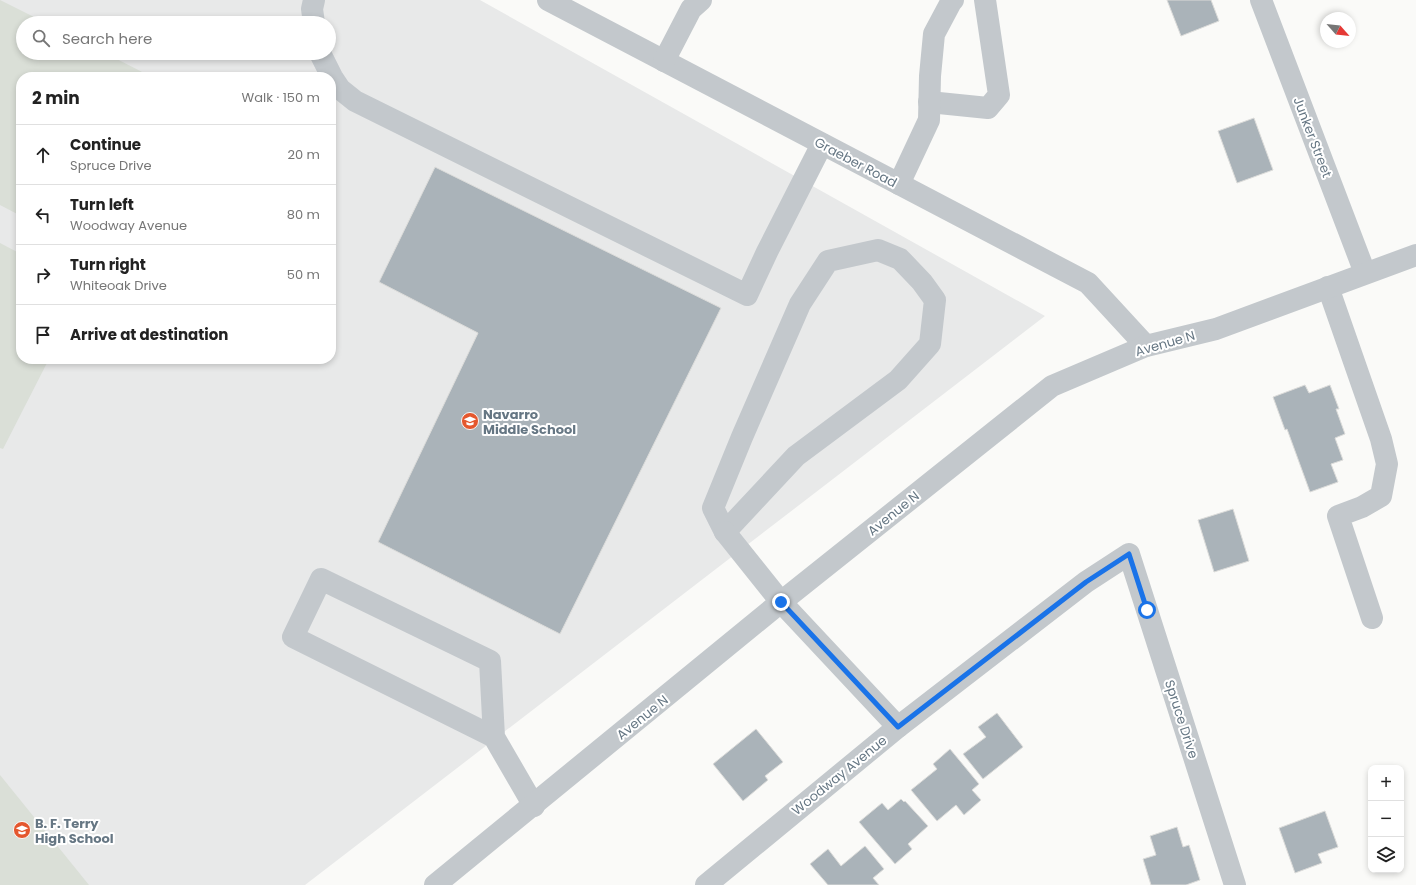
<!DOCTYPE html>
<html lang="en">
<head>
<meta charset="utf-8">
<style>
	body { margin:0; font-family:Poppins,sans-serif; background:#f2f2f2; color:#222 }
	.controls { position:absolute; right:12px; bottom:12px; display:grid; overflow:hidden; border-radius:8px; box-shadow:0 2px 6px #0003 }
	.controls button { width:36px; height:36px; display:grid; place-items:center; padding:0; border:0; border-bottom:1px solid #e0e0e0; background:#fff; color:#222; font:20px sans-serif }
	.compass { position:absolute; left:1320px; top:12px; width:36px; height:36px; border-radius:50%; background:#fff; box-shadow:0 2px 6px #0003; rotate:117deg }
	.stop { position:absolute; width:12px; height:12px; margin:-9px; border:3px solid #1a73e8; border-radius:50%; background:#fff }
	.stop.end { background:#1a73e8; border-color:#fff; box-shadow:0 1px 4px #0008 }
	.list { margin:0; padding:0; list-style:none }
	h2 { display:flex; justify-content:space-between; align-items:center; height:52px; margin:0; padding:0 16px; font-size:17px }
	h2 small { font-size:13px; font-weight:400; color:#767676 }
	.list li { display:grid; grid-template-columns:26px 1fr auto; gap:12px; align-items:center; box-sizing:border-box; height:60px; padding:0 16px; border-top:1px solid #e0e0e0 }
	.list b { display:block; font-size:15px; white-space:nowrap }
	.list p { margin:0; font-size:13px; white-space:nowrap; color:#767676 }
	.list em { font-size:13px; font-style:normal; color:#767676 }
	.icon { flex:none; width:22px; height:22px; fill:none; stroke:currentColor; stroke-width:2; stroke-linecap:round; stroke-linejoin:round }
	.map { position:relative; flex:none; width:1416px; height:885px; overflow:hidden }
	.search { position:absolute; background:#fff; box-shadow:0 2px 6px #0003; left:16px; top:16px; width:320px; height:44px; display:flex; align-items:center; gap:10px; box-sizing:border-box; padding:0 14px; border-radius:22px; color:#767676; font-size:15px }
	.panel { position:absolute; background:#fff; box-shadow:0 2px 6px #0003; left:16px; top:72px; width:320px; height:292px; border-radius:16px }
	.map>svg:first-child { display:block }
</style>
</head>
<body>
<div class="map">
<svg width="1416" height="885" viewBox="0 0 1416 885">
	<rect width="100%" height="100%" fill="#fafaf8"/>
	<!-- built -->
	<path fill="#e8e9e9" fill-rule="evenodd" d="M0 0H480L1045 316 305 885H0ZM23 23H329V53H23ZM21 77H331V359H21Z"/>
	<!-- green -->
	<g fill="#dadfd7">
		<polygon points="0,0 46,23 23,23 23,53 105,53 152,77 21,77 21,216 0,205"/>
		<polygon points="0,243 21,254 21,359 49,359 3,449 0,448"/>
		<polygon points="0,775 89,885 0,885"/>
	</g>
	<!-- building -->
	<g fill="#aab3b9" stroke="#dcdcda">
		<polygon points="1167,0 1211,0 1219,21 1181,36"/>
		<polygon points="1254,118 1273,170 1237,183 1218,131"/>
		<polygon points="435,167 721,308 560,634 378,542 478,333 379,282"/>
		<polygon points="1305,385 1309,393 1330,385 1339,409 1336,409 1345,434 1335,438 1343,460 1331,464 1338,482 1310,492 1287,429 1285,430 1273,397"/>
		<polygon points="1233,509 1249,561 1214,572 1198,520"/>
		<polygon points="997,713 1023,747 983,779 963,754 986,737 978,727"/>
		<polygon points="756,729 783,762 765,776 768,780 743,801 713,764"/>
		<polygon points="950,749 979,784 972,790 981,800 964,815 956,805 937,821 911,790 937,769 933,764"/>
		<polygon points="901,799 904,802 905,801 928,826 908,844 912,849 895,864 859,822 882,803 888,810"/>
		<polygon points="1325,811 1338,847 1318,854 1322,863 1295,873 1279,828"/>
		<polygon points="1177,827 1183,847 1189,845 1200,880 1186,885 1151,885 1143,859 1156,855 1150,836"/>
		<polygon points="865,846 884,869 873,878 879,885 828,885 810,864 828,849 841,866"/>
	</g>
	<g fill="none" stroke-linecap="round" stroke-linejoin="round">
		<!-- minor -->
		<g stroke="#c3c8cc" stroke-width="22">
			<polyline points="314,0 312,9 314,23"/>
			<polyline points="548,0 1088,283 1146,346"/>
			<polyline points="1261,0 1365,273"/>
			<polyline points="320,53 332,77 340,89 355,101 747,295 767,252 822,144"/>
			<polyline points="664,61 691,9 701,0"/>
			<polyline points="929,102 988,108 999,95 985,0"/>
			<polyline points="899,184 929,120 930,76 934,34 951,2 953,0"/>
			<polygon points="878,250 900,259 922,282 935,300 930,344 898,380 796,456 725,532 713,508 742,437 800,304 828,261"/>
			<polyline points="1328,287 1381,439 1387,464 1381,496 1362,507 1338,516 1372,618"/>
			<polyline points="725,532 781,602 898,727"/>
			<polyline points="494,737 293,637 321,579 490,661 494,737 534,806"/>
			<polyline points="435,885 781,602 1052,386 1146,346 1216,329 1416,255"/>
			<polyline points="706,885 898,727 1086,582 1129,554 1235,885"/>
		</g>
	</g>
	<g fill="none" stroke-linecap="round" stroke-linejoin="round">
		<!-- route -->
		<polyline stroke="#1a73e8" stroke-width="5" points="781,602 898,727 1086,582 1129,554 1147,610"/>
	</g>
	<!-- icons -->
	<defs>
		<g id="school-disc" transform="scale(0.9)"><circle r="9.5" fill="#e4572e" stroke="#fff"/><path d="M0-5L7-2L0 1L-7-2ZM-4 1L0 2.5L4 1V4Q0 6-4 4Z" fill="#fff"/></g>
	</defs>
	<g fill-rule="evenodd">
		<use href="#school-disc" x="470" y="421"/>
		<use href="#school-disc" x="22" y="830"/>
	</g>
	<g text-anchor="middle" stroke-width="4" stroke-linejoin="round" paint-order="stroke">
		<!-- street labels -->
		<g font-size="13" fill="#657683" stroke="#fff">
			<text transform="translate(1313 137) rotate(69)" y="5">Junker Street</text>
			<text transform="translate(856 162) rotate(28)" y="5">Graeber Road</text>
			<text transform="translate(1165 343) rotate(-16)" y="5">Avenue N</text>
			<text transform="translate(893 513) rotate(-39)" y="5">Avenue N</text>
			<text transform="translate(642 717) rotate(-39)" y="5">Avenue N</text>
			<text transform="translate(1182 719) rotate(72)" y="5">Spruce Drive</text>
			<text transform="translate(839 775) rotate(-39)" y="5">Woodway Avenue</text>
		</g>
		<!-- poi labels -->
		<g font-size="13" font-weight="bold" fill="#657683" stroke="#fff" text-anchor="start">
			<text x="483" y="419">Navarro<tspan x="483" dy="15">Middle School</tspan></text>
			<text x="35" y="828">B. F. Terry<tspan x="35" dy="15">High School</tspan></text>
		</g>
	</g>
</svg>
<div class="controls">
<button>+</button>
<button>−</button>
<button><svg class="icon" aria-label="layers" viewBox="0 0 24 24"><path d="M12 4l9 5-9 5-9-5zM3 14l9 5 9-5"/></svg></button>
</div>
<svg class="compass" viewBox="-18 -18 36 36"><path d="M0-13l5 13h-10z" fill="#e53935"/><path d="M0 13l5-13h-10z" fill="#767676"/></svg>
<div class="stop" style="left:1147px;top:610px"></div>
<div class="stop end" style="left:781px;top:602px"></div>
<div class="search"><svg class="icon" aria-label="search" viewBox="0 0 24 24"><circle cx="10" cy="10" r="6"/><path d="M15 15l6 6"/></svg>Search here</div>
<section class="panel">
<h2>2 min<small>Walk · 150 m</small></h2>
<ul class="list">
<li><svg class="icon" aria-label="ahead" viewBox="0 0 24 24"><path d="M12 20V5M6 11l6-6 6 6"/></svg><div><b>Continue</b><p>Spruce Drive</p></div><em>20 m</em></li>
<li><svg class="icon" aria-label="left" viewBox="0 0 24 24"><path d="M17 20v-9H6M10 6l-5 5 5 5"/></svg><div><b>Turn left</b><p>Woodway Avenue</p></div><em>80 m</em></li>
<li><svg class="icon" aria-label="right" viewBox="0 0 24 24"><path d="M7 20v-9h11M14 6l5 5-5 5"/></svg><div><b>Turn right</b><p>Whiteoak Drive</p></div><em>50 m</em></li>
<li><svg class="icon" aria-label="arrive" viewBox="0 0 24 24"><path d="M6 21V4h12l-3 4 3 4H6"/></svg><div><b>Arrive at destination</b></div></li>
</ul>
</section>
</div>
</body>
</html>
